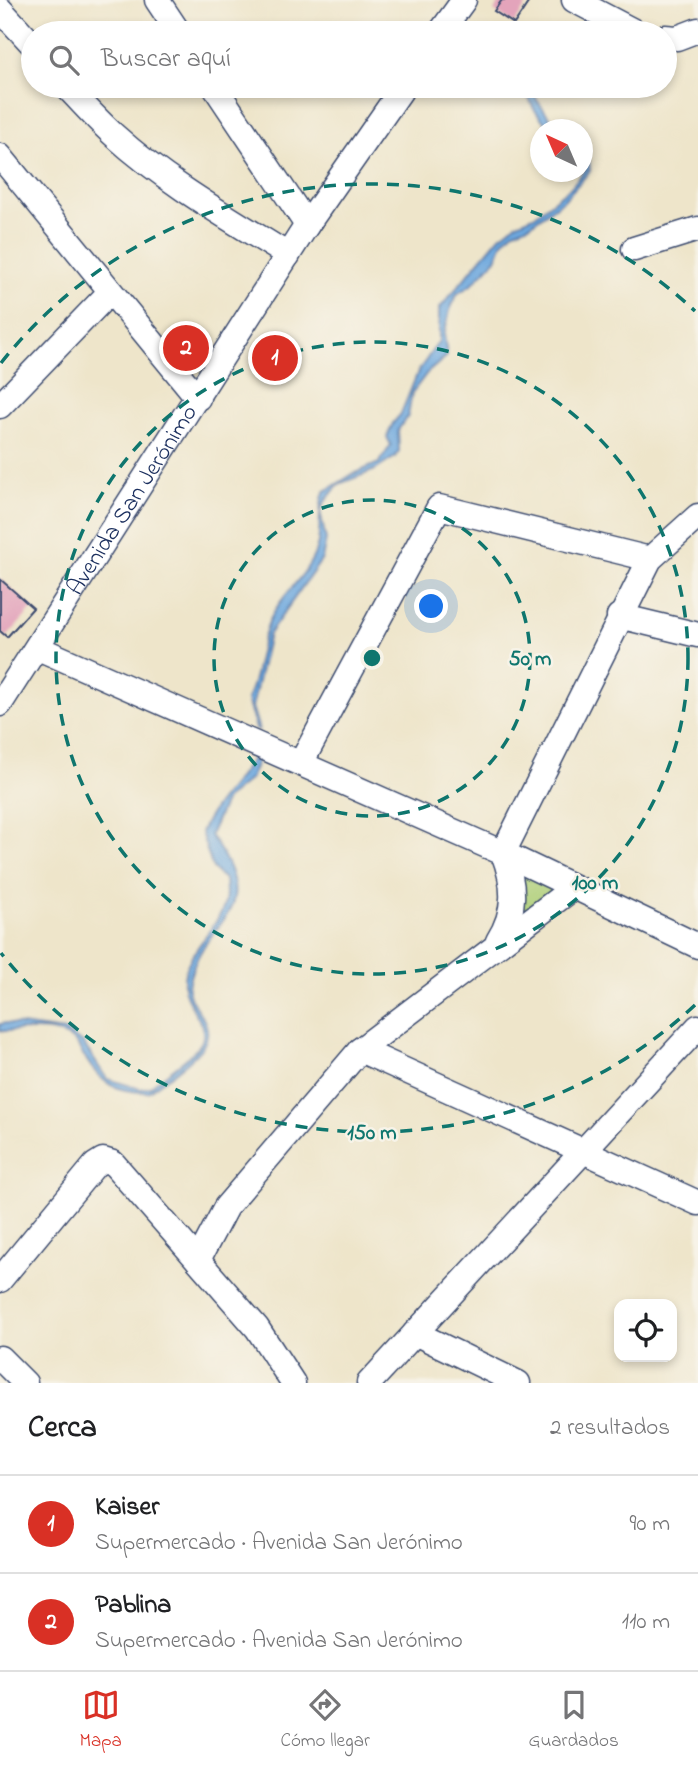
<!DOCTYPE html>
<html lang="es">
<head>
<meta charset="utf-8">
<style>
	body { margin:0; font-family:"Indie Flower",sans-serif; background:#f6f6f6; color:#202124 }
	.controls { position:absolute; right:21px; bottom:21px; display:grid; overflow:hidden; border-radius:14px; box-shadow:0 4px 10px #0003 }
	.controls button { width:63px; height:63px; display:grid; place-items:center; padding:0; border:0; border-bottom:2px solid #e0e0e0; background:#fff; color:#202124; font:35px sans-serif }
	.compass { position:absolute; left:530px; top:119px; width:63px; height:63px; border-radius:50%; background:#fff; box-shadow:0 4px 10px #0003; rotate:316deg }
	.you { position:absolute; left:432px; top:607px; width:24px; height:24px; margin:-18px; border:5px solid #fff; border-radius:50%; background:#1a73e8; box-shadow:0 0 0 10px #1a73e833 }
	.badge { display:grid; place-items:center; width:46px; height:46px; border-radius:50%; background:#d93025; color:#fff; font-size:23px; font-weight:700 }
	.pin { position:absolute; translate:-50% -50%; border:4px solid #fff; box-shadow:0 2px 7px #0006 }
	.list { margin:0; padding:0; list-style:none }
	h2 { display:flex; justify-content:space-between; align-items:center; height:91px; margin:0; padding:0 28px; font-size:30px }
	h2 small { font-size:23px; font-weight:400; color:#757577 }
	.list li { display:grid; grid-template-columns:46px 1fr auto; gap:21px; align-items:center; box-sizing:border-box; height:98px; padding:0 28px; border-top:2px solid #e0e0e0 }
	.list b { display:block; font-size:26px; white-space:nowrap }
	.list p { margin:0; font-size:23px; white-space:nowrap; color:#757577 }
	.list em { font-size:23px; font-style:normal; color:#757577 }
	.icon { flex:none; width:38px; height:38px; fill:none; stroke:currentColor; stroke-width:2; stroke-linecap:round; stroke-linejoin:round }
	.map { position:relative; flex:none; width:698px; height:1383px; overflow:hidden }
	.search { position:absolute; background:#fff; box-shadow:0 4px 10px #0003; left:21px; right:21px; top:21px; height:77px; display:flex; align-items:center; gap:18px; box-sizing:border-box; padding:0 24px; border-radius:38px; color:#757577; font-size:26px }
	.sheet { height:287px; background:#fff }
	nav { display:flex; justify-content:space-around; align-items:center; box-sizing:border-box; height:98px; border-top:2px solid #e0e0e0; background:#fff; font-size:19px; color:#757577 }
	nav a { display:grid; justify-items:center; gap:4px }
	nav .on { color:#d93025 }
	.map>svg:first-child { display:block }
</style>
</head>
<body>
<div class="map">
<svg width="698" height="1383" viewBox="0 0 698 1383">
	<rect width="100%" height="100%" fill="#f7f3e8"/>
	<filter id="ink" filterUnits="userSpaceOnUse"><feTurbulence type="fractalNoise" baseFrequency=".0143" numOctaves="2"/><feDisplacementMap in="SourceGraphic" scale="14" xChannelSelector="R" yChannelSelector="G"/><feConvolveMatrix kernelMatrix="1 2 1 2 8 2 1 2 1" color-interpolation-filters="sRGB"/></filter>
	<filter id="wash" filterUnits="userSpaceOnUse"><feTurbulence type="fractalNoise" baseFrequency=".00686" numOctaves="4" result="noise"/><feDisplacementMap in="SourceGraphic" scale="28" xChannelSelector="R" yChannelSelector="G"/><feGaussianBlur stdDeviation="1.57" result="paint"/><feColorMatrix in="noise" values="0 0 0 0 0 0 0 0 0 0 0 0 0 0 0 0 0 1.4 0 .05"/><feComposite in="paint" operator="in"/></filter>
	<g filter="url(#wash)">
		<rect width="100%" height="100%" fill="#eee5ca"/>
		<!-- green -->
		<polygon fill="#accd75" stroke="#647e6a" stroke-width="2" points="516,867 556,889 517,922"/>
		<!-- water -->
		<g fill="#6ea8de" stroke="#446c9e" stroke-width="2">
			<polygon points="523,86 532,86 537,100 558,129 550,129 534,109"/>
			<path d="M583 150 589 158 590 171 564 200 531 224 512 232 503 242 496 259 471 285 457 294 450 310 444 334 447 356 427 373 412 393 408 416 398 430 399 451 395 457 375 470 339 484 326 500 320 511 326 540 322 559 269 634 252 707 259 730 256 729 247 700C259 674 258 644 271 617 283 593 307 576 316 550 323 531 316 512 324 492L353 474 379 463 391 445 387 437 393 423 401 414 418 372 439 341V309L500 236 517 223 534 216 571 187 586 169Z"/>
			<path d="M254 755 259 757 250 779 226 799 210 835C269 917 205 914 189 981 183 1005 214 1017 206 1040 201 1056 163 1080 148 1092 117 1092 102 1085 86 1059 82 1054 79 1045 74 1041 53 1025 24 1031 0 1031V1024L6 1023 64 1031 83 1043 107 1079 141 1089 150 1087C163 1075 196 1055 202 1041 209 1023 186 1007 184 987 181 955 214 935 224 906 227 898 226 888 225 880L213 869 201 832C214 801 238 784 254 755Z"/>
		</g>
		<g id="blocks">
			<!-- building -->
			<g fill="#e3a4bb">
				<polygon points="502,0 530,0 514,24 494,11"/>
				<polygon points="261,342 297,351 289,373 253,364"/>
				<polygon points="0,579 33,608 7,637 0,631"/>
			</g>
		</g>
	</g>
	<g filter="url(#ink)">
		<use href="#blocks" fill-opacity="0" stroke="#3b4a6e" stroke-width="2"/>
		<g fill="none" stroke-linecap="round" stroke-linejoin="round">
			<!-- minor casing -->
			<g stroke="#3b4a6e" stroke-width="27">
				<g id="minor">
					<polyline points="157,0 179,33"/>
					<polyline points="574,0 637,33"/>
					<polyline points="0,9 33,45"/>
					<polyline points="440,33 464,0"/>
					<polyline points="665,37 677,38 698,30"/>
					<path d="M66 86C82 103 98 121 115 136 167 183 229 218 288 255"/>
					<polyline points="214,86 307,225"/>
					<polyline points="0,156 198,398"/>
					<polyline points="634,249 698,229"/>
					<polyline points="0,406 110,292"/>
					<polyline points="619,616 698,635"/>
					<polyline points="38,648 503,853 698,946"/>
					<path id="s1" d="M0 704 307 225 404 86"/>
					<polyline points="301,763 439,507 650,559"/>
					<path d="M498 941C517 911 515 884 503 853L650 559 698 516"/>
					<polyline points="360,1050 698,1203"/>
					<polyline points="198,1260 226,1207 360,1050 573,888"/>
					<polyline points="0,1280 95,1165 103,1160 113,1163 257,1328 293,1383"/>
					<polyline points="415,1333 518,1383"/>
					<polyline points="0,1358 25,1383"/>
					<polyline points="369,1383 698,1027"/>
				</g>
			</g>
			<!-- minor -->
			<use href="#minor" stroke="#fff" stroke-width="24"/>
		</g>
	</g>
	<!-- distance rings -->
	<g fill="none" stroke="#0f766e" stroke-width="3.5" stroke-dasharray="12 9">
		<circle cx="372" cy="658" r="158"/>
		<circle cx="372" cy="658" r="316"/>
		<path d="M695 1005A474 474 0 0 1 1 953M1 363A474 474 0 0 1 695 311"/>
	</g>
	<g text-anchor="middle" stroke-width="5" stroke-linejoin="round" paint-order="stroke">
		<!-- street labels -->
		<g font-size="24" fill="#1b2f5e" stroke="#f7f3e8">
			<text dy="8" stroke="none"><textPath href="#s1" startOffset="243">Avenida San Jerónimo</textPath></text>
		</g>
	</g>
	<circle cx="372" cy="658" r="10" fill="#0f766e" stroke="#f7f3e8" stroke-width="3.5"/>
	<g font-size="21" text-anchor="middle" font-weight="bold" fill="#0f766e" stroke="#f7f3e8" stroke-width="5" stroke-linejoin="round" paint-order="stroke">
		<text x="530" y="665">50 m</text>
		<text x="595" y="889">100 m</text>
		<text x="372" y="1139">150 m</text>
	</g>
</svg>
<div class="controls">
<button><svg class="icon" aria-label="locate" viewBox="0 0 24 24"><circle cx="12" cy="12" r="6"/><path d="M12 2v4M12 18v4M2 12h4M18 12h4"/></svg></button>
</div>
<svg class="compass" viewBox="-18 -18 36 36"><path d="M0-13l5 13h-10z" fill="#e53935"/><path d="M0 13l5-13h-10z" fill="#757577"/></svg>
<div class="you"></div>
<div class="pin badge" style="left:275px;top:358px">1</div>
<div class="pin badge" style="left:186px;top:348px">2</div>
<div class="search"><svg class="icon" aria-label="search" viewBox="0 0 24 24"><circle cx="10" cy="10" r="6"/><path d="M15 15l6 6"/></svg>Buscar aquí</div>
</div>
<section class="sheet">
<h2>Cerca<small>2 resultados</small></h2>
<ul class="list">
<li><span class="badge">1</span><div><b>Kaiser</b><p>Supermercado · Avenida San Jerónimo</p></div><em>90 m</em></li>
<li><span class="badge">2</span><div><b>Pablina</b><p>Supermercado · Avenida San Jerónimo</p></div><em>110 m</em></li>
</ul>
</section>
<nav>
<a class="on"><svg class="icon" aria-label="map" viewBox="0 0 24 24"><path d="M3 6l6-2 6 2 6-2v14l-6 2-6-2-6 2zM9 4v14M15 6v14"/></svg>Mapa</a>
<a><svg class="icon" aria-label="directions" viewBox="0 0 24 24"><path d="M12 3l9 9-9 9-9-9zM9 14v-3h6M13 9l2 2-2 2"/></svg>Cómo llegar</a>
<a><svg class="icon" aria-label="saved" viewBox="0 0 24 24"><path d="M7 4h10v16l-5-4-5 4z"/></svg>Guardados</a>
</nav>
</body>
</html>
